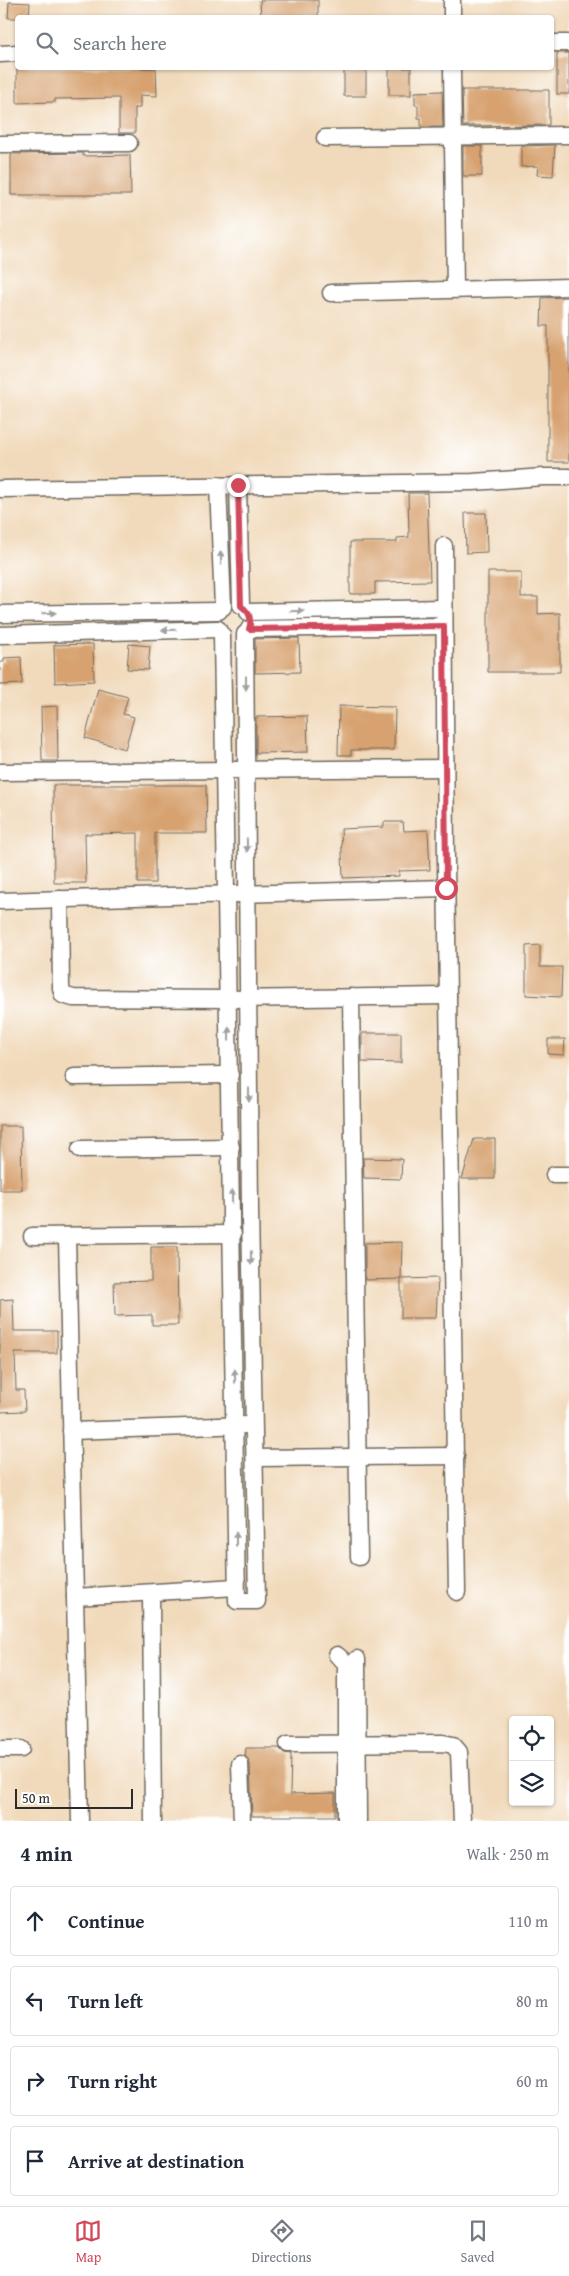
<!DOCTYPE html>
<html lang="en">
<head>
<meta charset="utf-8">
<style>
	body { margin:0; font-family:"Gentium Book Plus",serif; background:#f6f6f7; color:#1f2937 }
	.controls { position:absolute; right:15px; bottom:15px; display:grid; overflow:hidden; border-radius:5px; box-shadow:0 1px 4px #0004 }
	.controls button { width:45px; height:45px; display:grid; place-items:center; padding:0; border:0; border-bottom:1px solid #e0e1e3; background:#fff; color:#1f2937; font:25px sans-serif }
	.scale { position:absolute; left:15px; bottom:12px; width:118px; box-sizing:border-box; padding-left:5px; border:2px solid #2b2b2b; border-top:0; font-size:14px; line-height:18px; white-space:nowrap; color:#2b2b2b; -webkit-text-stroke:4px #fff; paint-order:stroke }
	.stop { position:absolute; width:15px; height:15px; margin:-11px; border:4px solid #d1495b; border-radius:50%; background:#fff }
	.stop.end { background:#d1495b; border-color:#fff; box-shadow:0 1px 5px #0008 }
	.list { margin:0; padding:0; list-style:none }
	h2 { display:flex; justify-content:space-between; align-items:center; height:65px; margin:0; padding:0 20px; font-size:21px }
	h2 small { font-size:16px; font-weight:400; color:#747a83 }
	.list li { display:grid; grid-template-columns:32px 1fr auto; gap:15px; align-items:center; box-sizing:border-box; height:70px; margin:0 10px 10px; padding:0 10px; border:1px solid #e0e1e3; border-radius:5px }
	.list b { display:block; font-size:19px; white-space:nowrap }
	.list em { font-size:16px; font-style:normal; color:#747a83 }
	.icon { flex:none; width:28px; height:28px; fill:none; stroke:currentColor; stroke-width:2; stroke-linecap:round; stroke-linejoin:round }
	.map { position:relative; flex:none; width:569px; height:1821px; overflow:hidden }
	.search { position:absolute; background:#fff; box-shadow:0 1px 4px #0004; left:15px; right:15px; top:15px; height:55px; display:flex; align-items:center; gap:12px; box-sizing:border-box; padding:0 18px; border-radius:5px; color:#747a83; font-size:19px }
	.sheet { height:385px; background:#fff }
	nav { display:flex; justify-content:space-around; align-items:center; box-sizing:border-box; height:70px; border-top:1px solid #e0e1e3; background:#fff; font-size:14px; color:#747a83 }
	nav a { display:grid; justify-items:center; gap:2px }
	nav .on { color:#d1495b }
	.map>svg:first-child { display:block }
</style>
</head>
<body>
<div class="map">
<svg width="569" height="1821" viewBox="0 0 569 1821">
	<rect width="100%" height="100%" fill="#fff"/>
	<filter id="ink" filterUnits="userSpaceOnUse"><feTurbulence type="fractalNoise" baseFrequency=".02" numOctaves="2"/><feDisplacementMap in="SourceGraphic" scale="10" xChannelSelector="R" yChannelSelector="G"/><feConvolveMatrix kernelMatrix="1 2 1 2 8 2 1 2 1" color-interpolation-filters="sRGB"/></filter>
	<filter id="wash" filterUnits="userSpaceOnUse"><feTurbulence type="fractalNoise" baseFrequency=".0096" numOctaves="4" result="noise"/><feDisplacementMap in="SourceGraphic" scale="20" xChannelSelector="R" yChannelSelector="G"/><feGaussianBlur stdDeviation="1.12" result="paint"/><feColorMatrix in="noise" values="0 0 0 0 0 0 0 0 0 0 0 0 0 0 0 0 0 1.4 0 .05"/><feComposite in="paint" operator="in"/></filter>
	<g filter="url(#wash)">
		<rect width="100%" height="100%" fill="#f1dabb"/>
		<g id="blocks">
			<!-- building -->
			<g fill="#d7a26f">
				<polygon points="260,0 318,0 318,18 261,18"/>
				<polygon points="9,2 30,3 29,18 8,18"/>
				<rect x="557" y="53" width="12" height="41"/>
				<polygon points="17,68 156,68 157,96 140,95 140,108 135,108 135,133 119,133 119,98 55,99 55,102 17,103"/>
				<rect x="344" y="68" width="22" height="28"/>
				<rect x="389" y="68" width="22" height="27"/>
				<polygon points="462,90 549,90 549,125 463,126"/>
				<polygon points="442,91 443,127 421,127 421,118 418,118 418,105 415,105 415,92"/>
				<polygon points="555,145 553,176 537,175 538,166 521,167 521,146"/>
				<rect x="463" y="146" width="19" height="30"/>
				<polygon points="83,153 83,156 130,155 131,195 11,195 11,154"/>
				<polygon points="569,297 569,462 548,462 548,326 541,326 542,298"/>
				<polygon points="408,493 427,493 430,581 375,582 375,594 350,594 350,542 397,542 397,538 409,537"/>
				<polygon points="465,513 486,513 487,552 466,553"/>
				<polygon points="488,572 521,572 521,597 538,597 538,614 560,613 560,672 488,672"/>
				<polygon points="299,638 300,672 255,673 255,639"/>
				<polygon points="93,644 94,681 55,683 54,645"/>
				<polygon points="129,644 150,646 148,670 127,669"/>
				<polygon points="21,657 22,684 0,685 0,662 4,662 4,658"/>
				<polygon points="98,689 128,697 123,714 134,717 125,749 85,738"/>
				<polygon points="57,706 58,761 42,761 41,707"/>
				<polygon points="339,706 395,707 394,750 351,750 351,755 338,755"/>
				<polygon points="307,716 308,752 256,753 256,717"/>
				<polygon points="53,785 206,785 207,833 155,833 155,883 138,883 138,833 85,834 86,883 54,883"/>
				<polygon points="384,822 403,822 404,831 428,830 430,870 399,871 399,876 343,878 341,829 384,827"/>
				<polygon points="540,945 540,967 562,967 561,997 526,995 526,946"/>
				<polygon points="362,1033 401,1033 401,1063 362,1062"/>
				<polygon points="548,1039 565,1039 564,1055 548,1054"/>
				<polygon points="0,1126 21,1126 22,1190 0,1190"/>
				<polygon points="474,1139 495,1139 495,1179 462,1179"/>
				<polygon points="363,1158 402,1159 401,1179 364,1178"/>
				<polygon points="402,1242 401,1279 438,1278 436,1318 401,1318 401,1279 365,1280 365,1243"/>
				<polygon points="151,1247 177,1247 178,1325 152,1325 152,1315 115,1316 114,1282 151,1281"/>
				<polygon points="13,1299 14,1331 57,1331 57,1353 15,1353 16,1390 24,1390 25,1411 0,1412 0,1300"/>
				<polygon points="246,1748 279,1748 284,1753 291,1754 290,1794 335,1793 335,1816 252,1816 250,1764 245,1756"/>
			</g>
		</g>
	</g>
	<g filter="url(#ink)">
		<use href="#blocks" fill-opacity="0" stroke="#70685d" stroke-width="1"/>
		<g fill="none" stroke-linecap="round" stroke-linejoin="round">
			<!-- minor casing -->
			<g stroke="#70685d" stroke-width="19">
				<g id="minor">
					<polyline points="452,0 452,18"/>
					<polyline points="552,43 569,43"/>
					<polyline points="0,54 18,53"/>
					<polyline points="452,68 455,289"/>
					<polyline points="325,138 569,135"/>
					<polyline points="0,144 129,143"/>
					<polyline points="331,293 569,287"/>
					<polyline points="218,485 223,607"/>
					<polyline points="238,485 241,605"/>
					<polyline points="0,489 473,482 543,477 569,477"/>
					<polyline points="444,546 446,865 457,1592"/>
					<polyline points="248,612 444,608"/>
					<polyline points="0,614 219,611"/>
					<polyline points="249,629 444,626"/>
					<polyline points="0,635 218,629"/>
					<polyline points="222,635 237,1601 257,1601 250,1210 245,634"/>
					<polyline points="0,772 445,768"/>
					<polyline points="60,899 61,988 63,995 73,998 229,999 448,996"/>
					<polyline points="0,901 446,888"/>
					<polyline points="351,997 359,1557"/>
					<polyline points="74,1077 230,1075"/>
					<polyline points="80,1149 231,1147"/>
					<polyline points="554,1175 569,1175"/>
					<polyline points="32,1236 233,1234"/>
					<polyline points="67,1236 80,1821"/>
					<polyline points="71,1431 247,1425"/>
					<polyline points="255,1458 456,1456"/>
					<polyline points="151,1593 153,1821"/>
					<polyline points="75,1597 236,1587"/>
					<polyline points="337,1655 346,1663 346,1821"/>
					<polyline points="357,1659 358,1821"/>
					<polyline points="288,1744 443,1743 453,1745 459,1752 462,1821"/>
					<polyline points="0,1749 21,1749"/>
					<polyline points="240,1764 242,1821"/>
				</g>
			</g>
			<!-- minor -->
			<use href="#minor" stroke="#fff" stroke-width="16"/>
		</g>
		<!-- one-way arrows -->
		<defs><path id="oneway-solid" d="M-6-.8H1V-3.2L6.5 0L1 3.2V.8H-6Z" transform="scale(1.25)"/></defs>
		<g fill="#a0a0a0">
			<use href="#oneway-solid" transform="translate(221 558) rotate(-92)"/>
			<use href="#oneway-solid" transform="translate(297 611) rotate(-1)"/>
			<use href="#oneway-solid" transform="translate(49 613) rotate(-1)"/>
			<use href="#oneway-solid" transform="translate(169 630) rotate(179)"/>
			<use href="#oneway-solid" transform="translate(246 683) rotate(90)"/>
			<use href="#oneway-solid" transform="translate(247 845) rotate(89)"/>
			<use href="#oneway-solid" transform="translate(229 1034) rotate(-91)"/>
			<use href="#oneway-solid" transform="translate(249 1095) rotate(90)"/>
			<use href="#oneway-solid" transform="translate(232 1196) rotate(-91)"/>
			<use href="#oneway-solid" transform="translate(251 1258) rotate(89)"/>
			<use href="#oneway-solid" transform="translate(235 1376) rotate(-91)"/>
			<use href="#oneway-solid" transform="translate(236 1539) rotate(-90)"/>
		</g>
	</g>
	<g fill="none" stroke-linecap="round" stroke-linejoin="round" filter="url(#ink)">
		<!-- route -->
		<path stroke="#d1495b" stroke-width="6" d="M238 485 241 606C250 612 252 619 249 629L444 626 446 888"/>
	</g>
</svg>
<div class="controls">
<button><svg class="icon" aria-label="locate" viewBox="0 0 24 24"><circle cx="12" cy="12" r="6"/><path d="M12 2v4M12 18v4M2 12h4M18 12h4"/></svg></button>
<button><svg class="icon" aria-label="layers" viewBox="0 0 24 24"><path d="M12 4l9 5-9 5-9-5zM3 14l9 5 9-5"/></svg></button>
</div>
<div class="scale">50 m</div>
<div class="stop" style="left:446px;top:888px"></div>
<div class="stop end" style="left:238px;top:485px"></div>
<div class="search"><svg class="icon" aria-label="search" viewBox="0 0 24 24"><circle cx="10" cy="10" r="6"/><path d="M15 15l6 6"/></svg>Search here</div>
</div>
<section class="sheet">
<h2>4 min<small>Walk · 250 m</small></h2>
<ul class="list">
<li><svg class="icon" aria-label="ahead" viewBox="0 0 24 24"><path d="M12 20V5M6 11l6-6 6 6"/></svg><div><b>Continue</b></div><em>110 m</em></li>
<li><svg class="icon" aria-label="left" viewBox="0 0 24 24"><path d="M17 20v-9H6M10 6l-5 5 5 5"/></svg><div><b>Turn left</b></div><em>80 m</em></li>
<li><svg class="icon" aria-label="right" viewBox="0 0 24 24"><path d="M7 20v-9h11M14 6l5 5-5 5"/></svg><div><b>Turn right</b></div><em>60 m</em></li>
<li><svg class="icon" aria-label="arrive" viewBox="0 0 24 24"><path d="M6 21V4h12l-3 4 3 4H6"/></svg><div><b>Arrive at destination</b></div></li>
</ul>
</section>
<nav>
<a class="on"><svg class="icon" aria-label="map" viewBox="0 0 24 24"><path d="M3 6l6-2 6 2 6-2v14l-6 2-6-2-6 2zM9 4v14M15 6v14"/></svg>Map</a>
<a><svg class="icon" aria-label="directions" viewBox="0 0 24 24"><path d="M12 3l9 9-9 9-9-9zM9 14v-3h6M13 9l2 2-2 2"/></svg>Directions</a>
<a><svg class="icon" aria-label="saved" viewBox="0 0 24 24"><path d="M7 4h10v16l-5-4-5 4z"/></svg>Saved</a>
</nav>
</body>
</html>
